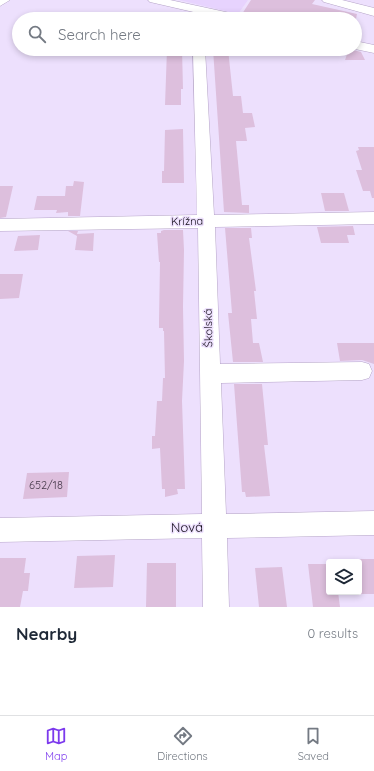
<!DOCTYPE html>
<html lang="en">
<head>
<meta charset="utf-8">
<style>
	body { margin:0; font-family:Quicksand,sans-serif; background:#f2f2f3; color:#1f2937 }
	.controls { position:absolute; right:12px; bottom:12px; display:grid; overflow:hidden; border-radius:4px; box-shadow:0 2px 6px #0003 }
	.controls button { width:36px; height:36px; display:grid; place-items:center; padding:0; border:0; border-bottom:1px solid #e0e1e3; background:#fff; color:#1f2937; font:20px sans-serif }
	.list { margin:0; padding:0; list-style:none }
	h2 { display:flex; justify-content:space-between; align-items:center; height:52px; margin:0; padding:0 16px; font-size:17px }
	h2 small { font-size:13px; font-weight:400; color:#747a83 }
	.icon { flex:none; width:22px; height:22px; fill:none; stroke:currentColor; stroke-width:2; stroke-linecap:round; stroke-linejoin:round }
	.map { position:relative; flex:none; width:374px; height:607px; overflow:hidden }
	.search { position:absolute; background:#fff; box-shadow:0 2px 6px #0003; left:12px; right:12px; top:12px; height:44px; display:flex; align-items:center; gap:10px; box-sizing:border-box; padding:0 14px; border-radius:22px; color:#747a83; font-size:15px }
	.sheet { height:108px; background:#fff }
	nav { display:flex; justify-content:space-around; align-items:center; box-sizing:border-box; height:56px; border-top:1px solid #e0e1e3; background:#fff; font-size:11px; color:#747a83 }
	nav a { display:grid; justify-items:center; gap:2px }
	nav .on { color:#7c3aed }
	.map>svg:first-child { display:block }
</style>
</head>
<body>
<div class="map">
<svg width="374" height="607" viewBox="0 0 374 607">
	<rect width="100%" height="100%" fill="#ede0fd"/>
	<!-- built -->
	<polygon fill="#e7d3fe" points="179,0 248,0 238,14"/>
	<!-- building -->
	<g fill="#ddbfdd">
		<polygon points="251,0 315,0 312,4 357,14 356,19 291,19 268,14 263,19 242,14"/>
		<polygon points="167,49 182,49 183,89 181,89 181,105 165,105"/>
		<polygon points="213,49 228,49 233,96 241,96 243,113 252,113 255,127 245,128 247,141 236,141 242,205 249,205 249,213 224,212"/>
		<polygon points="349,49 361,52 365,60 345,60"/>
		<polygon points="183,129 184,183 162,183 162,171 164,171 165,130"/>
		<polygon points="358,147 374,147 374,198 372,198 370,191 363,191 356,170 362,170 356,151 359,150"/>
		<polygon points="74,181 84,182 80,216 68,216 68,212 56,213 57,210 34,210 37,196 65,196 66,186 73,186"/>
		<polygon points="0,186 13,186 6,217 0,218"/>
		<polygon points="321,193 344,193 349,211 325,211"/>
		<polygon points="353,226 355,235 347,235 349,243 321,243 317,227"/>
		<polygon points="225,228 251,228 252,238 249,238 256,291 254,291 257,319 251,319 253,343 259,343 263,362 233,362 228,313 232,313"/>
		<polygon points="164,230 183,230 184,250 183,307 184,361 182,401 185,489 177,489 178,494 165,497 165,489 162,489 160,448 152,449 152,436 155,436 157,401 162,401 163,378 165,378 164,331 163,331 163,328 159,328 159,322 160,262 159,262 157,233 161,233 161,231"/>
		<polygon points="68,231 78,231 77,234 94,233 93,251 75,250 77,236"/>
		<polygon points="40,235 38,250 14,251 18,236"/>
		<polygon points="0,274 23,274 19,298 0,299"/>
		<polygon points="337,343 374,343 374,364 362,360 340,361"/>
		<polygon points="234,384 262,384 268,445 264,445 270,496 246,497 245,492 242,492"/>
		<polygon points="69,472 67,497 23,499 27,473"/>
		<polygon points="115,555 113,587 74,588 77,556"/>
		<polygon points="0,558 26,558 24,573 30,573 28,591 23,591 20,607 0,607"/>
		<rect x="359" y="559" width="15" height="35"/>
		<polygon points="147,563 176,563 176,607 146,607"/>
		<polygon points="308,564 329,564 329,592 338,592 340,607 313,607"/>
		<polygon points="282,567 287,607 259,607 255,568"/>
	</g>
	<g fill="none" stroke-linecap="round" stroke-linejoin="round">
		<!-- minor casing -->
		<g stroke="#b5a4c7" stroke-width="1">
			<g id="minor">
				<polygon points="0,0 10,0 0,6"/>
				<polygon points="148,0 170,0 244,16 246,19 224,19 150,2"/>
				<polygon points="322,0 342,0 374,8 374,16 324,2"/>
				<polygon points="355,41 374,45 374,53 355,49"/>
				<polygon points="193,49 205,49 214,215 374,212 374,224 215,227 220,364 362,362 369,364 372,371 369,378 362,380 221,383 226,514 374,511 374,535 227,538 229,607 203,607 202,538 0,542 0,518 202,514 198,228 0,231 0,219 197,215"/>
			</g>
		</g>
		<!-- minor -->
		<use href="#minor" fill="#fff" fill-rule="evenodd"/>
	</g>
	<g text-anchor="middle" stroke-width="3" stroke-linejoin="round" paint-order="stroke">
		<!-- street labels -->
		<g font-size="11" fill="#140e1a" stroke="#ede0fd">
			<text transform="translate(187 221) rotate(-1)" y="4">Krížna</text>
			<text transform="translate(208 328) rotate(-91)" y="4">Školská</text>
		</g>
		<!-- near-number labels -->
		<g font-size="11" fill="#463a4b">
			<text x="46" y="489">652/18</text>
		</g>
		<!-- near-street labels -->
		<g font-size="13" fill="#140e1a" stroke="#ede0fd">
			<text transform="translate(187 527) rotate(-1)" y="5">Nová</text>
		</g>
	</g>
</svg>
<div class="controls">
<button><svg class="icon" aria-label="layers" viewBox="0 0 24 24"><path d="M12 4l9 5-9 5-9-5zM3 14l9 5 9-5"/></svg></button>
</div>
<div class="search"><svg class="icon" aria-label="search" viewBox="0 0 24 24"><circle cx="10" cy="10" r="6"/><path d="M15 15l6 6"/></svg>Search here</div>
</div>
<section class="sheet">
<h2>Nearby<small>0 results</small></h2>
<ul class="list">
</ul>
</section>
<nav>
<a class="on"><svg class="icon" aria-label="map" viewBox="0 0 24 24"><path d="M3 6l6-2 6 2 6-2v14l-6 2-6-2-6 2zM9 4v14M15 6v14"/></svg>Map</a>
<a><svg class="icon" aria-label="directions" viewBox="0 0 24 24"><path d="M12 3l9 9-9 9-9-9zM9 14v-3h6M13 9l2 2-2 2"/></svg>Directions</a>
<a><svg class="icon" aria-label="saved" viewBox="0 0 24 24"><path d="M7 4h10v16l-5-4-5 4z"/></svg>Saved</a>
</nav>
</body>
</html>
